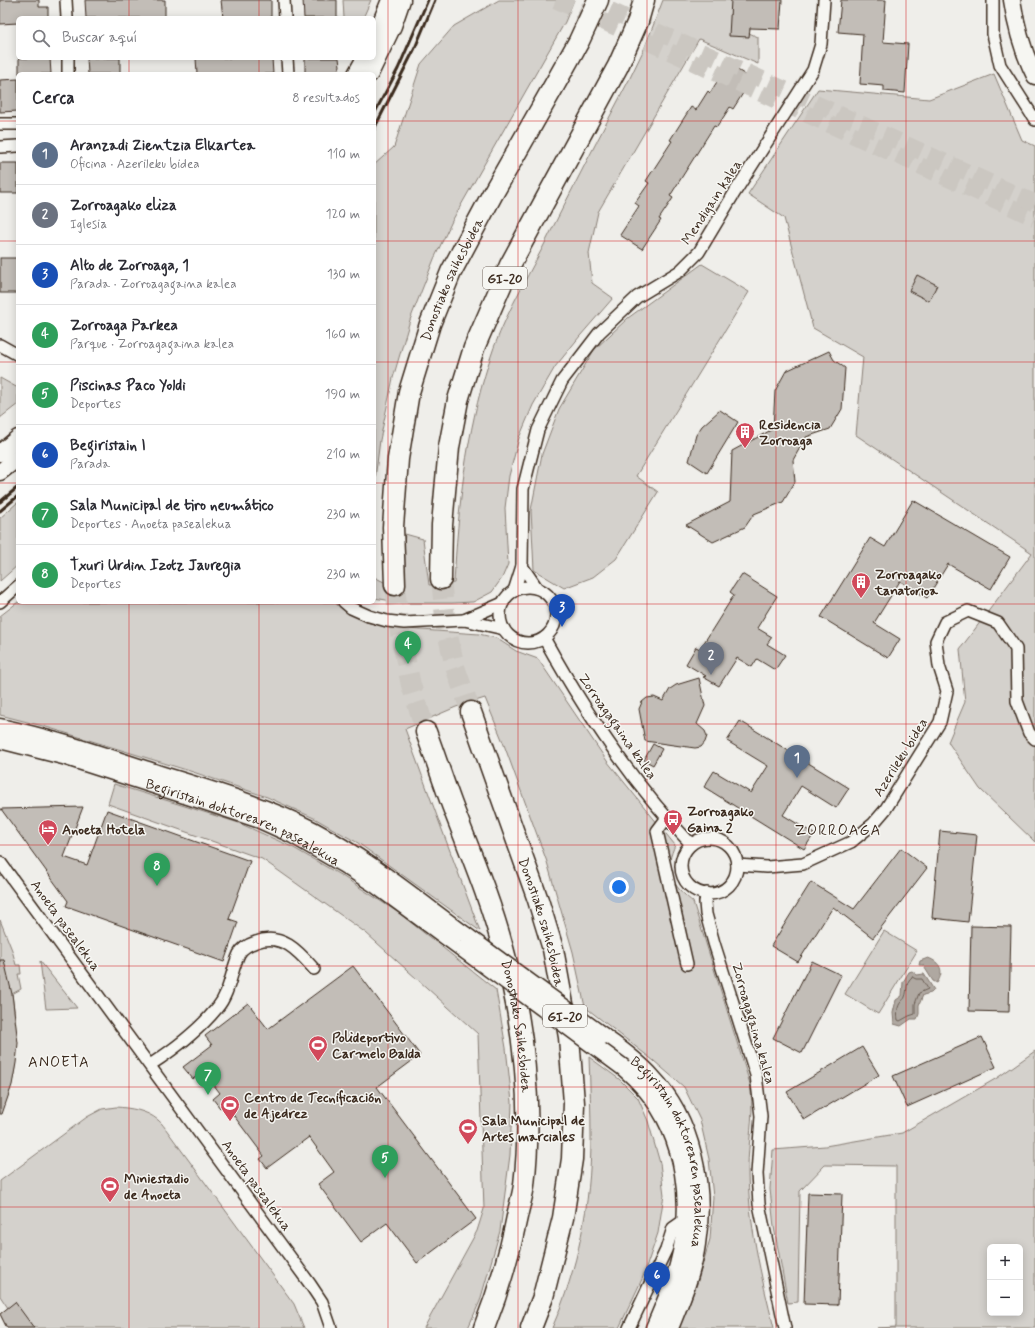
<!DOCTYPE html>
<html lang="es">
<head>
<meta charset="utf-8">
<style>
	body { margin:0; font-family:Mynerve,sans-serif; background:#f7f7f7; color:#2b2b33 }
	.controls { position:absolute; right:12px; bottom:12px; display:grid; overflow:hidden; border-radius:6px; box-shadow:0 2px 10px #0003 }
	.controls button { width:36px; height:36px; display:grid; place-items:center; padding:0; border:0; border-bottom:1px solid #e1e1e2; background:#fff; color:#2b2b33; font:20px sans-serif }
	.you { position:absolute; left:619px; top:887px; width:14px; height:14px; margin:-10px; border:3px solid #fff; border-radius:50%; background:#1a73e8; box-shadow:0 0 0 6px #1a73e833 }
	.badge { display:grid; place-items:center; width:26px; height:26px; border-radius:50%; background:#d1495b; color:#fff; font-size:13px; font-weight:700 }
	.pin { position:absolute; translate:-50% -33px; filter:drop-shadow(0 1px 2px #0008) }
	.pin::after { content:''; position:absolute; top:21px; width:14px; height:12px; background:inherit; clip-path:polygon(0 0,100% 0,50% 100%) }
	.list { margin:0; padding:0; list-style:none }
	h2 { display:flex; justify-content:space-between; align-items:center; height:52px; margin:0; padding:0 16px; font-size:17px }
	h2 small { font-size:13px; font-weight:400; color:#7c7c81 }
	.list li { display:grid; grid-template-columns:26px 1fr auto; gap:12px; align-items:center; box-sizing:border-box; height:60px; padding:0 16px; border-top:1px solid #e1e1e2 }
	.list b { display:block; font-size:15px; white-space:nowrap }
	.list p { margin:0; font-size:13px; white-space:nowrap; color:#7c7c81 }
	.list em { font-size:13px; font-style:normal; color:#7c7c81 }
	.icon { flex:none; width:22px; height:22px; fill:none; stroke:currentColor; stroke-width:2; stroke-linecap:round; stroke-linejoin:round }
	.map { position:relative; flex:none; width:1035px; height:1328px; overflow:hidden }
	.search { position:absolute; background:#fff; box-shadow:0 2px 10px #0003; left:16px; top:16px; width:360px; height:44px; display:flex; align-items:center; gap:10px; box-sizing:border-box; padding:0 14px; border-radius:6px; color:#7c7c81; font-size:15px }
	.panel { position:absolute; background:#fff; box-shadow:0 2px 10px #0003; left:16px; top:72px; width:360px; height:532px; border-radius:6px }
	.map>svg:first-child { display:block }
</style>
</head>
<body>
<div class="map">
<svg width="1035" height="1328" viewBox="0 0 1035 1328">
	<rect width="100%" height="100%" fill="#efeeea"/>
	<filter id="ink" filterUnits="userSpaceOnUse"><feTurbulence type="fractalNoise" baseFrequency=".025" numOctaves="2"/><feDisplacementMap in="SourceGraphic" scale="8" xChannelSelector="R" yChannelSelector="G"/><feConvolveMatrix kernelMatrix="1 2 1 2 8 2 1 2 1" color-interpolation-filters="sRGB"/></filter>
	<g filter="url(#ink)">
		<!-- green -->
		<g fill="#d4d1cc" stroke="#887e75" fill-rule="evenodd">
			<polygon points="343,0 371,0 363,18 344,18"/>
			<polygon points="499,0 574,0 565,22 452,221 434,259 410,320 393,378 380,440 374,487 374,165 394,147 421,64 454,26"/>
			<path d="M663 0H735L733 26 758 37V64L699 39 598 212 589 253 592 283 613 298 580 336 555 367 533 405 519 438 509 476 505 508 508 564 502 578 492 592 473 602 452 603H404L374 598V577L388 584H400L405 534 423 539 429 585 454 583C458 509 466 433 489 362 501 323 524 283 543 247 571 191 600 135 629 80L645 47Z"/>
			<polygon points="994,74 1022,140 1035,146 1035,842 980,789 948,742 965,702 960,649 1032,553 856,435 863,357 813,328 784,218 748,194 818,89 929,99"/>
			<polygon points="702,264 749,292 636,476 658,492 616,559 593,577 564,588 534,570 531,510 542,454 559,409 594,350 628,318"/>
			<polygon points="0,378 18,388 18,404 0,418"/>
			<polygon points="18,502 18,565 0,581 0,518"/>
			<path d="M18 602H334L343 610 366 622 392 628 479 634 496 638 516 651 538 659 607 761 675 845C673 850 671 855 670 860 667 880 680 891 693 902L746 1071C748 1078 751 1085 751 1092 754 1118 748 1143 748 1168 748 1222 761 1276 774 1328H679L697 1284 710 1239 713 1197 709 1159 700 1120 684 1087 654 1061 585 1007 573 952 547 862 503 742 485 698 456 707 405 729 441 827 480 931 358 843 314 818 267 797 193 772 43 726 0 715V616Z"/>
			<polygon points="114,784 239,823 292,847 342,876 399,913 496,990 506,1048 512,1102 510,1155 500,1231 480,1301 468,1328 424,1328 477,1231 484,1209 478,1034 366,933 262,859 108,804"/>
			<path d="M0 920 12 950 16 965H20L21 974H18L21 989 12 994C18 1037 21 1074 0 1114Z"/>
			<polygon points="884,931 917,951 878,1014 845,994"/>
			<polygon points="40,961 77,1008 46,1009"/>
			<path d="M1035 1051V1328H877L896 1327V1166L825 1165 800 1191 798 1302 788 1303 774 1227 770 1189 773 1150 825 1146 902 1133 997 1078ZM990 1247H1020V1313H990Z"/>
			<path d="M589 1057 619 1079 638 1098 648 1121 660 1163 664 1195 658 1233 643 1277 619 1328H552C578 1269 591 1203 591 1139 591 1111 590 1084 589 1057Z"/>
			<path d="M116 1107C130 1108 146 1110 158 1120 162 1123 165 1128 168 1132L294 1304 304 1328H7L0 1314 8 1308 0 1296V1181L87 1117 102 1109Z"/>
		</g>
		<!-- water -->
		<g fill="#afa8a1" stroke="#81766d">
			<path d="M928 958C940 962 945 971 937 983L933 981 923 965H919L920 961Z"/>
			<polygon points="912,971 917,975 924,974 934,990 931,993 923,995 919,1005 919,1014 917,1019 911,1019 901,1026 894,1024 893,1013 896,1000 902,996 903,982 909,972"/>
		</g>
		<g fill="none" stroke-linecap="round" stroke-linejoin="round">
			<!-- shore -->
			<path stroke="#695c52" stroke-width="1" d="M912 977 916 979H922L928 989 919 993 915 1004V1014L909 1016 900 1021 898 1020C897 1014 897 1006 901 1002 903 999 904 1000 905 997 908 990 905 982 912 977Z"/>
		</g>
		<!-- building -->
		<g fill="#c2bdb7" stroke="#3b2a1e">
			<polygon points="0,0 39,0 39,7 48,7 48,18 18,18 18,23 0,24"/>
			<polygon points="85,0 165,0 165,18 86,18"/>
			<polygon points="221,0 271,0 271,18 223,18"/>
			<polygon points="303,0 337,0 337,18 304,18"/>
			<polygon points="731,0 782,0 780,29 750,28 749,37 729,36"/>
			<polygon points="841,0 886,0 883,42 908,44 905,93 884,91 884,86 860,84 863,34 838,32"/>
			<polygon points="19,58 50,58 51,74 19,74"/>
			<polygon points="87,58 120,58 120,74 88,74"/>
			<polygon points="196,58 272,58 273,74 197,74"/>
			<polygon points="305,58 339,58 340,66 336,74 305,74"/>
			<polygon points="728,64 752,79 733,109 730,107 717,127 714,126 670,196 673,198 659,219 661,220 642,249 620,235 639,206 635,203 649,183 646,181 672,141 670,140 691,107 696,110 708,91 710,93"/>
			<polygon points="18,79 18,111 0,112 0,80"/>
			<rect x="0" y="163" width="18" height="30"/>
			<rect x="0" y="258" width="18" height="35"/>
			<polygon points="917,275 937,285 929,301 909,291"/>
			<polygon points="829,351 834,360 845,368 842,409 830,429 806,437 793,460 795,482 783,502 754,514 745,527 713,542 686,525 730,502 732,451 773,429 775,391 786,371"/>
			<polygon points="720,410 738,422 707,473 689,461 696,435 702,426"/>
			<polygon points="913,500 1010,557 991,589 948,564 927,598 900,581 874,623 900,639 888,658 821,617 870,538 885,547"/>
			<polygon points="742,574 777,596 757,628 772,637 767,644 785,655 775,670 757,659 752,667 737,658 719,686 703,677 706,676 686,664 696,647 700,649 734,595 730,592"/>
			<polygon points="699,678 705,706 697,724 705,731 707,736 705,742 701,747 695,748 645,741 639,709 642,702 647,698 654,697 663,701 670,689 676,685"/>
			<polygon points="740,721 849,788 836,808 801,786 783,815 814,834 804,849 704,787 714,771 751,793 768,766 727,741"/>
			<polygon points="653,744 662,749 653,765 644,760"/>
			<polygon points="83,807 64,857 87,865 107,810 250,861 229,919 238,922 224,962 66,906 68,901 1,809"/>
			<polygon points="940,831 977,835 968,922 932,918"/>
			<polygon points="901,848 927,868 873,938 833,907 798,962 771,946 811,882 854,909"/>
			<polygon points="971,926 1011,927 1009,1012 969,1011"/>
			<polygon points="0,960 4,960 12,994 18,1043 16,1063 12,1085 2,1114 0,1114"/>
			<polygon points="812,961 841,975 802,1053 773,1038"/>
			<polygon points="353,966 420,1055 377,1087 476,1219 417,1263 387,1223 361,1242 318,1184 334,1172 309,1137 267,1168 260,1159 264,1156 225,1104 220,1108 213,1099 220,1093 203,1071 193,1079 183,1067 212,1045 205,1036 248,1003 268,1029"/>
			<polygon points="982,1037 996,1067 907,1107 893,1076"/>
			<polygon points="862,1047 879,1075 804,1120 787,1092"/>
			<polygon points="808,1193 842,1194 838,1305 804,1304"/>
			<polygon points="15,1302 34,1328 7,1328 0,1314"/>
		</g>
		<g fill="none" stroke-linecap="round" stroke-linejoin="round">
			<!-- primary-tunnel -->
			<g stroke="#cbc7c1" stroke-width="17" stroke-dasharray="17 8" stroke-linecap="butt">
				<polyline points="556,0 1035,218"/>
				<polyline points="587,0 1035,203"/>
			</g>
			<!-- highway-tunnel -->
			<g stroke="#cbc7c1" stroke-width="20" stroke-dasharray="20 10" stroke-linecap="butt">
				<polyline points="441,579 446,627 455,667 471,712"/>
				<polyline points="395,585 400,633 411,685 426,732"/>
			</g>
			<!-- street casing -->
			<g stroke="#3b2a1e" stroke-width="14">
				<g id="street">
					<polyline points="66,0 67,18"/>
					<polyline points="284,0 285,18"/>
					<polyline points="993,0 993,34 1000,65 1035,120"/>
					<polyline points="68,58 68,74"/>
					<polyline points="287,58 288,74"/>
					<polyline points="0,124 18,124"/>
					<polyline points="0,147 18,146"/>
					<polyline points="0,345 18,355"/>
					<polyline points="522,566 537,588"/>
					<circle cx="528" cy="615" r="28"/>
					<polyline points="514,591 522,566 523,489 538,430 562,381 599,333 637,297 680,271 699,252 735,192 813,70 821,44 824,0"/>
					<polyline points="0,602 18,586"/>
					<polyline points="344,602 351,608 369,616 387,621 404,623 464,620 504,629"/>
					<polyline points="464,620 503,603"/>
					<path d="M544 638C585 712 632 783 691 844"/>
					<polyline points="666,819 657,831 687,964"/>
					<circle cx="709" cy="866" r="28"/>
					<polyline points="0,862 310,1284 322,1302 331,1328"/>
					<polyline points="737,865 767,867 803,864 851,842 873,824 885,810 940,722 947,691 939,666 936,641 945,622 968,611 998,623 1016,649 1017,701 1029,733 1035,739"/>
					<polyline points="707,893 705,902 706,914 714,943 756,1075 761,1116 757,1174 759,1204 785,1328"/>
					<path d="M150 1065C173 1050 200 1029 217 1008 230 993 231 971 239 954 242 948 250 944 256 942 282 932 299 952 314 969"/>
					<polyline points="629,1328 666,1250 673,1228 686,1219"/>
				</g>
			</g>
			<!-- secondary casing -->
			<g stroke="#3b2a1e" stroke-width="19">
				<g id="secondary">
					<path d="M1012 0C1016 27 1023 52 1035 76"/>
					<polyline points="374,39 390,0"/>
					<polyline points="356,74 365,58"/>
					<polyline points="370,74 393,26 402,0"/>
					<polyline points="0,453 18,438"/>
					<polyline points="0,472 18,458"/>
					<path d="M0 727C53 738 105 756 157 773 208 789 265 805 313 830 367 859 416 899 465 935"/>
					<path id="s1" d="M0 740 63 756 203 801 260 820 293 835 343 864 376 885 463 949"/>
					<path id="s2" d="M603 1036C620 1049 638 1061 652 1077 693 1120 706 1187 697 1244 693 1273 681 1301 670 1328"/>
					<path d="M624 1068C632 1075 639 1082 646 1090 686 1138 694 1206 678 1265 672 1287 663 1307 654 1328"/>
				</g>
			</g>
			<!-- highway casing -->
			<g stroke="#3b2a1e" stroke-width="23">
				<g id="highway">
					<polyline points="441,579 442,525 449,447 458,400 474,348 510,265 618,66 638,21 644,0"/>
					<path id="s3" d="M395 585 393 527 398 459 409 392 430 324 451 272 492 195 555 84 579 41 598 0"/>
					<path id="s4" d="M471 712 538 900 553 949 569 1037 574 1103 572 1159 563 1218 543 1297 531 1328"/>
					<path id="s5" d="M426 732C435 756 443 781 452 805 470 852 490 899 503 948 524 1023 533 1108 524 1185 523 1194 520 1203 518 1212 510 1253 499 1290 484 1328"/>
				</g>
			</g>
			<!-- street -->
			<use href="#street" stroke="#f6f6f2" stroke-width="11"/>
			<!-- secondary -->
			<use href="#secondary" stroke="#f6f6f2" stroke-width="16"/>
			<!-- highway -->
			<use href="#highway" stroke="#f6f6f2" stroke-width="20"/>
			<!-- rail -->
			<g stroke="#3b2a1e" stroke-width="3">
				<polyline points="374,114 398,69 428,0"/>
				<polyline points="374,129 415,48 435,0"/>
				<polyline points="0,502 18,487"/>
				<polyline points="0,511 18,496"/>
			</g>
			<!-- secondary-bridge casing -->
			<g stroke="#3b2a1e" stroke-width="19" stroke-linecap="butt">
				<g id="secondary-bridge">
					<polyline points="465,935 603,1036"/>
					<polyline points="463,949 624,1068"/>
				</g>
			</g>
			<!-- secondary-bridge -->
			<use href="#secondary-bridge" stroke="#f6f6f2" stroke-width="16"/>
		</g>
	</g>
	<!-- grid -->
	<path fill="none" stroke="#d62828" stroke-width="1" stroke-opacity="0.55" d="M129 0V18M259 0V18M388 0V1328M518 0V1328M647 0V1328M776 0V1328M906 0V1328M129 58V74M259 58V74M0 121H18M374 121H1035M0 241H18M374 241H1035M0 362H18M374 362H1035M0 483H18M374 483H1035M129 602V1328M259 602V1328M0 604H1035M0 724H1035M0 845H1035M0 966H1035M0 1087H1035M0 1207H1035"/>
	<!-- icons -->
	<defs>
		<g id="building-pin" transform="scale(1)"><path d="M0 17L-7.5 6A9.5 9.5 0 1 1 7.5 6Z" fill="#d1495b" stroke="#f6f6f2"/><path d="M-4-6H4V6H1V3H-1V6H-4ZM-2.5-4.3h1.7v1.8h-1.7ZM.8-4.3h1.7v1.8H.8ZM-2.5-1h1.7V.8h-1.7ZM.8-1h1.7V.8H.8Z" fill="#fff"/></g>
		<g id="bus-pin" transform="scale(1)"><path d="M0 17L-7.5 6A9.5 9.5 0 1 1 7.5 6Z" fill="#d1495b" stroke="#f6f6f2"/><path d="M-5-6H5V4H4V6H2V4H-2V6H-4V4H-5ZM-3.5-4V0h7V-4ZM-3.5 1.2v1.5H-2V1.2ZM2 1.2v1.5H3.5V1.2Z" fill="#fff"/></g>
		<g id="hotel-pin" transform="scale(1)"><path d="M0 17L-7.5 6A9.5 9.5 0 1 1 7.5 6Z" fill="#d1495b" stroke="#f6f6f2"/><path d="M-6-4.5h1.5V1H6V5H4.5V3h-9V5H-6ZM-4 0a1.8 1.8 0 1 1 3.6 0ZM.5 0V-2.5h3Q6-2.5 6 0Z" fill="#fff"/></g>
		<g id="stadium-pin" transform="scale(1)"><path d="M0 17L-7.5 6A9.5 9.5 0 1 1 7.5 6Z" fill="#d1495b" stroke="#f6f6f2"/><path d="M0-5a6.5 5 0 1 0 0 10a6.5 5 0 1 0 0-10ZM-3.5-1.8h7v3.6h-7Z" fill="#fff"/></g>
	</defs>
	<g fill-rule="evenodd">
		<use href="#building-pin" x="745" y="432"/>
		<use href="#building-pin" x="861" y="582"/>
		<use href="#bus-pin" x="673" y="819"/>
		<use href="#hotel-pin" x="48" y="829"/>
		<use href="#stadium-pin" x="318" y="1045"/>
		<use href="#stadium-pin" x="230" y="1105"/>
		<use href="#stadium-pin" x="468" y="1128"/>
		<use href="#stadium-pin" x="110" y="1186"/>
	</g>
	<g text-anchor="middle" stroke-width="3" stroke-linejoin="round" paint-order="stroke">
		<!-- shield labels -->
		<g fill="#f6f6f2" stroke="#73675e" stroke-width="1">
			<rect x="483" y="267" width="44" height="22" rx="3"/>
			<rect x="543" y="1005" width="44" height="22" rx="3"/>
		</g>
		<g font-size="13" font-weight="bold" fill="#3b2a1e">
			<text x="505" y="283">GI-20</text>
			<text x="565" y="1021">GI-20</text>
		</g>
		<!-- street labels -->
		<g font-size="14" fill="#3b2a1e" stroke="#f6f6f2">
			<text transform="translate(711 202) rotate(-57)" y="5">Mendigain kalea</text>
			<text dy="5" stroke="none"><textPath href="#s3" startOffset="315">Donostiako saihesbidea</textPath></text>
			<text transform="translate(618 726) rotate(55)" y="5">Zorroagagaina kalea</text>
			<text transform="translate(900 757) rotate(-58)" y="5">Azerileku bidea</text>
			<text dy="5" stroke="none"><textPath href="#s1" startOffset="257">Begiristain doktorearen pasealekua</textPath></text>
			<text dy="5" stroke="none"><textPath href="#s4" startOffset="222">Donostiako saihesbidea</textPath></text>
			<text transform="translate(66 925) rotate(54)" y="5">Anoeta pasealekua</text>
			<text transform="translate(754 1023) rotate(74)" y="5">Zorroagagaina kalea</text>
			<text dy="5" stroke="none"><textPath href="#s5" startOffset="309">Donostiako Saihesbidea</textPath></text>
			<text dy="5" stroke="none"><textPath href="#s2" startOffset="142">Begiristain doktorearen pasealekua</textPath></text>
			<text transform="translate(257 1185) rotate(54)" y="5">Anoeta pasealekua</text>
		</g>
		<!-- poi labels -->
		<g font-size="14" font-weight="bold" fill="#3b2a1e" stroke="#f6f6f2" text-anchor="start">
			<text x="759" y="429">Residencia<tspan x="759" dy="16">Zorroaga</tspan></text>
			<text x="875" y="579">Zorroagako<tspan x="875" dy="16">tanatorioa</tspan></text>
			<text x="687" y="816">Zorroagako<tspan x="687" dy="16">Gaina 2</tspan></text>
			<text x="62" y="834">Anoeta Hotela</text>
			<text x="332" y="1042">Polideportivo<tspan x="332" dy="16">Carmelo Balda</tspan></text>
			<text x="244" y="1102">Centro de Tecnificación<tspan x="244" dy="16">de Ajedrez</tspan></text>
			<text x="482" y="1125">Sala Municipal de<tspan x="482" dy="16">Artes marciales</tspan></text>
			<text x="124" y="1183">Miniestadio<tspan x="124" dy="16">de Anoeta</tspan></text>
		</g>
		<!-- neighbourhood labels -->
		<g font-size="15" letter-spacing="1" fill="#3b2a1e" stroke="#f6f6f2">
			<text x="838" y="835">ZORROAGA</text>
			<text x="59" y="1067">ANOETA</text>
		</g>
	</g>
</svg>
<div class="controls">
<button>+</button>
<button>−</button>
</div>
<div class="you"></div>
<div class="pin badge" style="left:797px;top:778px;background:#5c6f8a">1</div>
<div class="pin badge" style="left:711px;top:675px;background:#6b7280">2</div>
<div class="pin badge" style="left:562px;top:627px;background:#1a4fb4">3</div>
<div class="pin badge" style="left:408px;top:664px;background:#2e9e5b">4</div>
<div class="pin badge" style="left:385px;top:1178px;background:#2e9e5b">5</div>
<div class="pin badge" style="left:657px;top:1295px;background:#1a4fb4">6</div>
<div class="pin badge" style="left:208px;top:1095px;background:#2e9e5b">7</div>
<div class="pin badge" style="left:157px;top:886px;background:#2e9e5b">8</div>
<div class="search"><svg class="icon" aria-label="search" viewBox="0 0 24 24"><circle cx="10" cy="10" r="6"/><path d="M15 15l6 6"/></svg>Buscar aquí</div>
<section class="panel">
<h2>Cerca<small>8 resultados</small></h2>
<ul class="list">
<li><span class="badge" style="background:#5c6f8a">1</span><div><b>Aranzadi Zientzia Elkartea</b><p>Oficina · Azerileku bidea</p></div><em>110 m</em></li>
<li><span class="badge" style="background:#6b7280">2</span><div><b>Zorroagako eliza</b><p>Iglesia</p></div><em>120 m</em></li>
<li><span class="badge" style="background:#1a4fb4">3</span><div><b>Alto de Zorroaga, 1</b><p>Parada · Zorroagagaina kalea</p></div><em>130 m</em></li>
<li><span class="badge" style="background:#2e9e5b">4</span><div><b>Zorroaga Parkea</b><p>Parque · Zorroagagaina kalea</p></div><em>160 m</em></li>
<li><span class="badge" style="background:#2e9e5b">5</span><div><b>Piscinas Paco Yoldi</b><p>Deportes</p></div><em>190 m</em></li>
<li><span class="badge" style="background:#1a4fb4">6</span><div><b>Begiristain I</b><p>Parada</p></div><em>210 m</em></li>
<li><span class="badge" style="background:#2e9e5b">7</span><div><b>Sala Municipal de tiro neumático</b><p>Deportes · Anoeta pasealekua</p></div><em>230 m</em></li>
<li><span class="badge" style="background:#2e9e5b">8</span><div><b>Txuri Urdin Izotz Jauregia</b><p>Deportes</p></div><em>230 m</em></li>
</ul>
</section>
</div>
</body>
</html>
